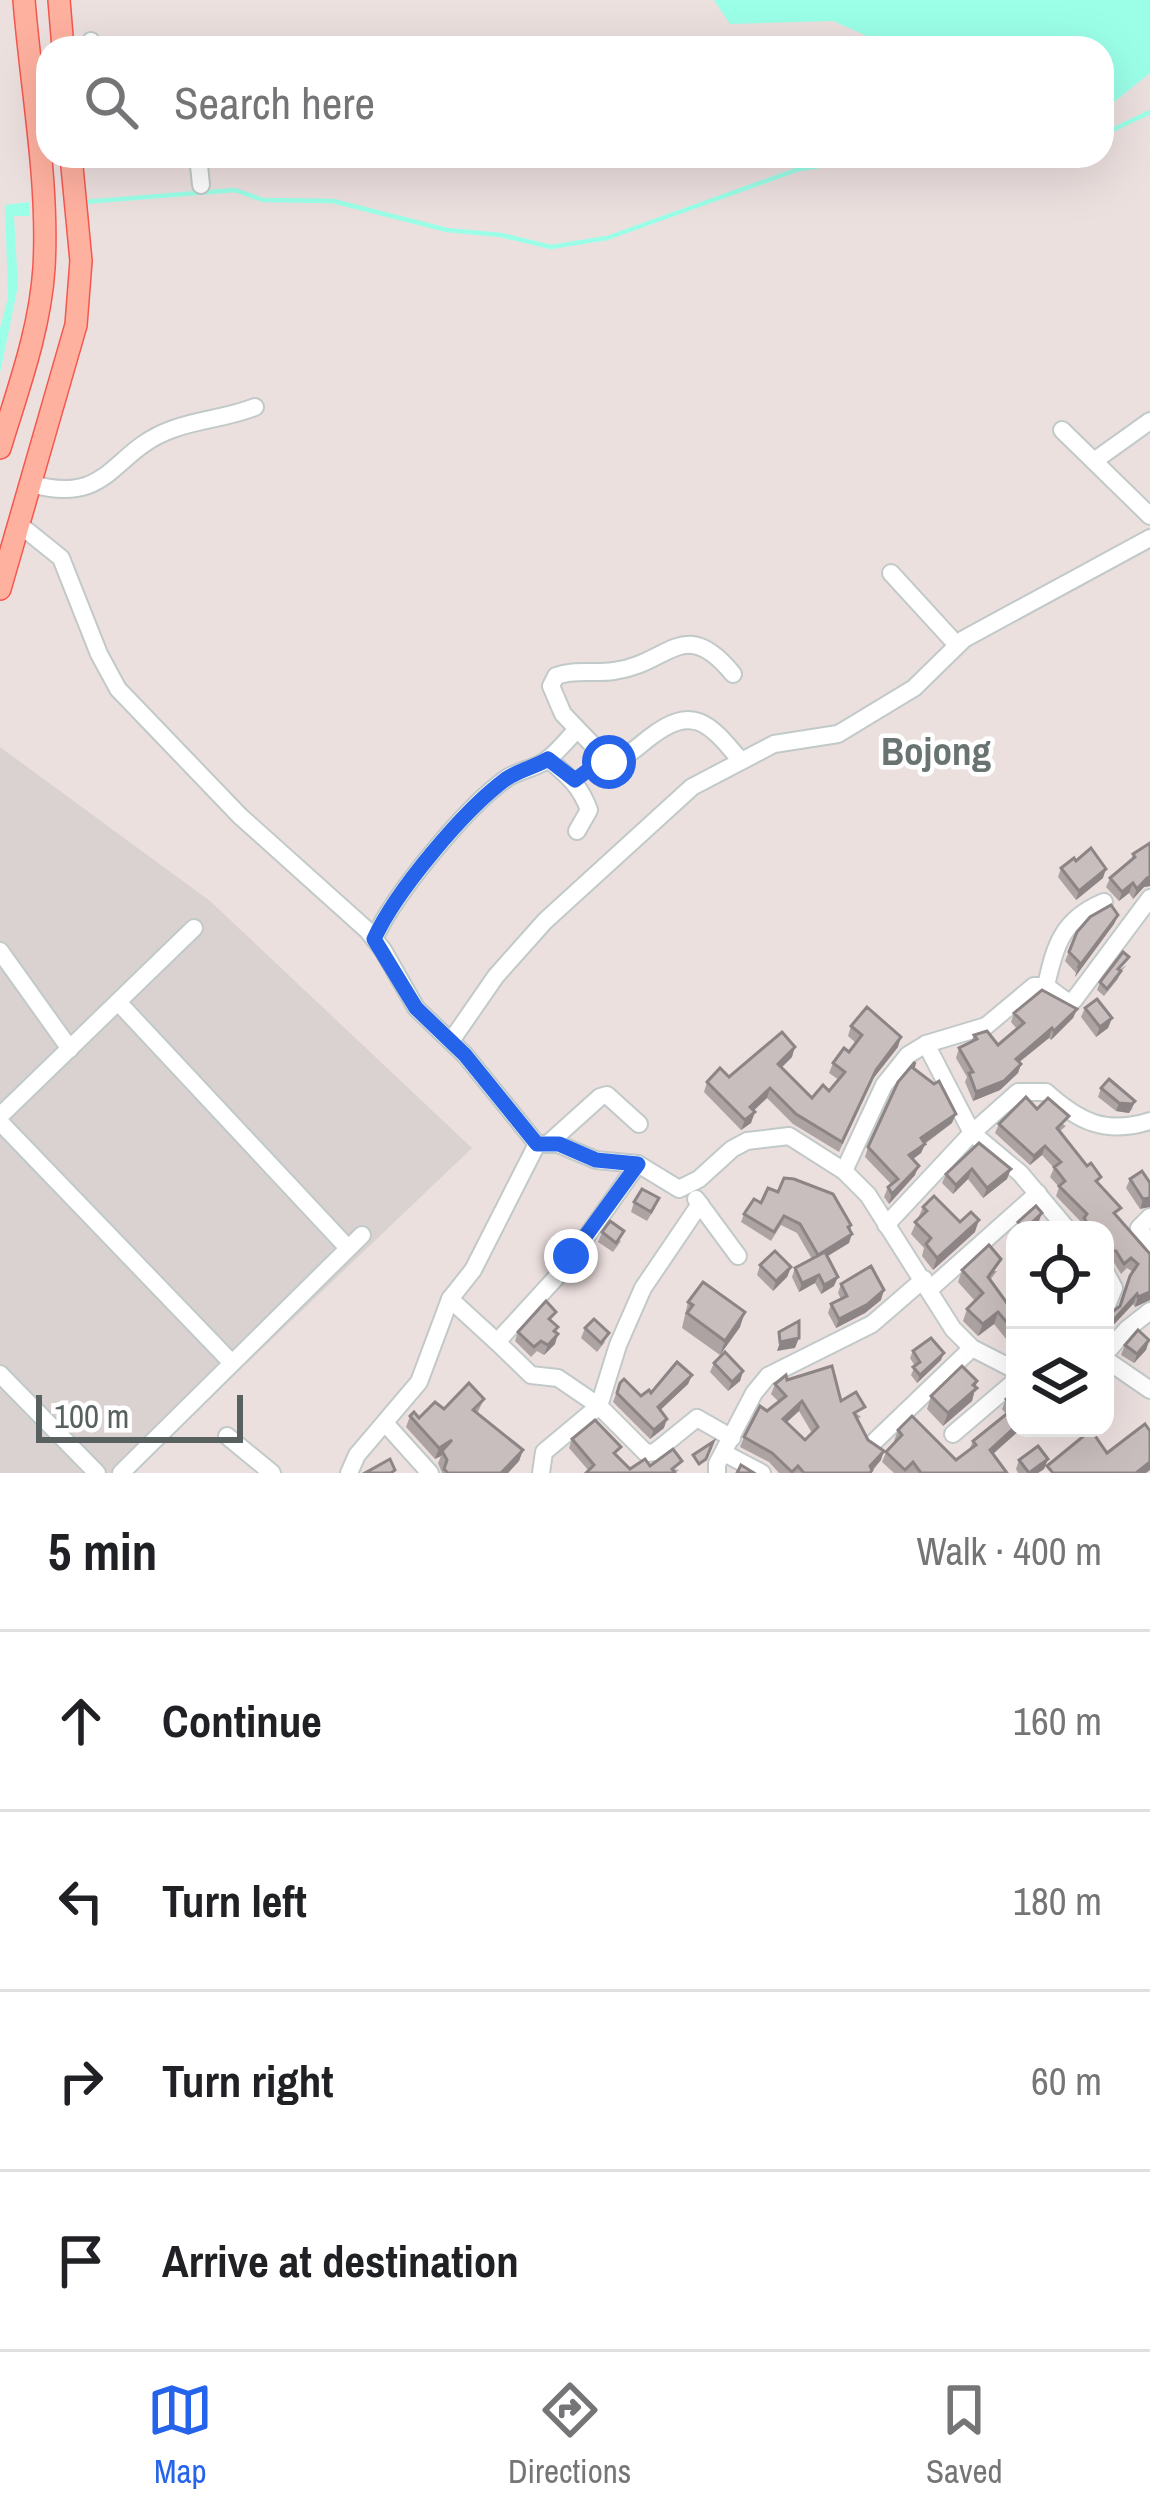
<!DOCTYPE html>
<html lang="en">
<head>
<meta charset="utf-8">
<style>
	body { margin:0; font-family:"Archivo Narrow",sans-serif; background:#f6f6f6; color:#202124 }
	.controls { position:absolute; right:36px; bottom:36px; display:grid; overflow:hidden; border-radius:24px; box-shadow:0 12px 48px #0002 }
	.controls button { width:108px; height:108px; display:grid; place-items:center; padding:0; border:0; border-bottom:3px solid #e0e0e0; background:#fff; color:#202124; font:60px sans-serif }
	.scale { position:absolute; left:36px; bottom:30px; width:207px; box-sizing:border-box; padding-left:12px; border:6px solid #586160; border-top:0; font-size:33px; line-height:42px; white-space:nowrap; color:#586160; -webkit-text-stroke:9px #fff; paint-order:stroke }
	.stop { position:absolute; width:36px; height:36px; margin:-27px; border:9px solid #2563eb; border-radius:50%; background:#fff }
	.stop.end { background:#2563eb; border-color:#fff; box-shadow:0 3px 12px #0008 }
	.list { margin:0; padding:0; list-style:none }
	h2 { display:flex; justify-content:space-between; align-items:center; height:156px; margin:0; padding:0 48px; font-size:51px }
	h2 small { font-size:39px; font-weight:400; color:#757577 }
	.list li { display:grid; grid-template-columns:78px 1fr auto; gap:36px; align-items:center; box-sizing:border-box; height:180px; padding:0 48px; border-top:3px solid #e0e0e0 }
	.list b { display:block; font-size:45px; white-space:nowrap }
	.list em { font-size:39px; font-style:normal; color:#757577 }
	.icon { flex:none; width:66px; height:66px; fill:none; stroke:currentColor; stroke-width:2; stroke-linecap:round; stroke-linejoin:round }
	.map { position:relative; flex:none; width:1150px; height:1473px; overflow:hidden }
	.search { position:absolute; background:#fff; box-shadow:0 12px 48px #0002; left:36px; right:36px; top:36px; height:132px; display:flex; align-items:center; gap:30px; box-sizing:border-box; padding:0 42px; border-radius:36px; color:#757577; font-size:45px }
	.sheet { height:876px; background:#fff }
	nav { display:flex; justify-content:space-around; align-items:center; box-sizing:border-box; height:168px; border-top:3px solid #e0e0e0; background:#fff; font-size:33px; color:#757577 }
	nav a { display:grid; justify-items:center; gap:6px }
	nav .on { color:#2563eb }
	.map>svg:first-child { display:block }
</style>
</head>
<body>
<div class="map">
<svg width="1150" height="1473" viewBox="0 0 1150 1473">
	<rect width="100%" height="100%" fill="#ece0df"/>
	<!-- industrial -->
	<polygon fill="#dad2d1" points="0,747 210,901 472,1148 132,1473 0,1473"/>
	<!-- water -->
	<g fill="#9bffe8">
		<polygon points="714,0 1150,0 1150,73 1114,102 1102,100 1102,48 894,48 833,21 730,24"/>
		<polygon points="29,202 30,216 14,216 18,286 0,373 0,328 8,298 5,205"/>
	</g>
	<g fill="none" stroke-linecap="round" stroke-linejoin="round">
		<!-- stream -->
		<g stroke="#9bffe8" stroke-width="4.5">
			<polyline points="1102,135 1150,112"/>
			<polyline points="84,202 235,190 263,200 333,201 447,230 501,235 551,247 607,238 799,169 882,157 1022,160 1045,156"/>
		</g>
		<!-- minor casing -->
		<g stroke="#c1c9c9" stroke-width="20">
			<g id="minor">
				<polyline points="91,41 92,48"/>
				<polyline points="198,156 201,185"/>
				<polyline points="1062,430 1150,516"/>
				<polyline points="1094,461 1150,421"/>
				<path d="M31 484C112 506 110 451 173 429 200 419 228 418 255 407"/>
				<polyline points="20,525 61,558 99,654 118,689 240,816 367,930 383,950 416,1008 465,1055 537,1144"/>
				<polyline points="891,573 957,645"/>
				<path d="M733 674C684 614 669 664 614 671 594 674 574 669 556 676L551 686 563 714 609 762C626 759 636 748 649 738 694 703 710 724 741 761"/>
				<path d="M548 759C567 775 580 785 589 810L577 831"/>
				<path d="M374 939C395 893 466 807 507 778 518 771 531 769 542 763 555 756 566 740 577 730"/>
				<polyline points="0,951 70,1049"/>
				<path d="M1046 986C1055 944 1063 919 1104 902"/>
				<polyline points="118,1002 348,1248"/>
				<polyline points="451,1041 496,976 545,921 692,787 774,744 838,734 914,688 964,639 1150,538"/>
				<polyline points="926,1044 972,1133 1020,1173 1068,1230"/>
				<polyline points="0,1116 194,928"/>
				<polyline points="0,1122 232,1363"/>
				<polyline points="550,1142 600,1097 607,1095 639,1124"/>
				<polyline points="844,1171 884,1085 908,1055 926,1044 986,1026 1034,986 1046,986 1066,1001 1074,1000 1150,898"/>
				<polyline points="696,1199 738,1256"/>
				<polyline points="1150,1217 1139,1228 1150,1246"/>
				<path d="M886 1225 972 1133 1018 1092H1046C1079 1122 1106 1135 1150 1121"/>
				<polyline points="1105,1271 1114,1288 1105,1310"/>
				<polyline points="930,1289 1038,1193"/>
				<polyline points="450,1299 497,1342 562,1271 638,1164"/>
				<polyline points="497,1342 531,1375 558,1378 599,1406 618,1345 643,1288 700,1204"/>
				<polyline points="1105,1354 1127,1329 1150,1311"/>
				<polyline points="1105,1359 1150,1390"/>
				<polyline points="0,1374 97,1473"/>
				<polyline points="385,1423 430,1473"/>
				<polyline points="953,1434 1015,1381"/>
				<polyline points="227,1436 272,1473"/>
				<polyline points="874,1442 972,1348"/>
				<polyline points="724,1453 762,1473"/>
				<polyline points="121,1473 362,1235"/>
				<polyline points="349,1473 357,1455 419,1382 450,1299 473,1270 537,1144 558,1144 596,1160 638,1164 679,1189 699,1179 732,1149 747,1141 789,1136 844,1171 868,1195 953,1329 972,1348 1015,1370"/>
				<polyline points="541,1473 544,1452 599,1406 646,1453 655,1452 697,1418 732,1438"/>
				<polyline points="717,1473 717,1464 754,1393 768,1376 872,1324 924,1279"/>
			</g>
		</g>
		<!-- major casing -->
		<g stroke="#f5574e" stroke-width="24">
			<g id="major">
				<polyline points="59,0 63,48"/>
				<path d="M0 448C18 389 40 330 44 268 49 180 31 88 24 0"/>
				<polyline points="0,589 76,325 81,261 71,156"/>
			</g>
		</g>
		<!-- minor -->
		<use href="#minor" stroke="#fff" stroke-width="16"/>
		<!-- major -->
		<use href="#major" stroke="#ffb1a0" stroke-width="21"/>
	</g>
	<!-- wall -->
	<g fill="#ada3a3" fill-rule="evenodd">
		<polygon points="1150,843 1150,886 1144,887 1133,899 1129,893 1119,901 1106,887 1110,878 1131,861 1133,854"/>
		<polygon points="1076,861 1103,878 1076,900 1058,877 1061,868"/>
		<polygon points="1118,915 1114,924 1075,977 1076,973 1065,961 1077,932"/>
		<polygon points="1127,965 1121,971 1118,979 1104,996 1097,990 1100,982"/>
		<polygon points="1085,1008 1112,1018 1108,1028 1096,1037 1081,1017"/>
		<polygon points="1077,1009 1073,1018 1051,1040 1049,1038 1019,1062 1021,1064 1018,1073 1000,1090 973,1101 965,1082 967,1077 956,1058 959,1048 971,1042 974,1035 998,1045 1017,1029 1011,1022 1014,1013"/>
		<polygon points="851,1026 898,1047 872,1080 839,1152 793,1124 767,1098 753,1111 751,1123 741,1130 704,1092 707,1082 729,1077 792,1057 782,1067 812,1098 829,1091 839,1080 829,1073 833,1063 849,1052 856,1043 848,1036"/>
		<polygon points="913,1068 952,1123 925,1144 921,1153 913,1159 915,1175 889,1204 884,1197 888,1187 891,1184 865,1157 868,1147"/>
		<polygon points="1101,1088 1135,1101 1132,1109 1129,1113 1116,1111 1098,1097"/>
		<polygon points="1037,1109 1066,1126 1060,1131 1099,1184 1118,1217 1150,1254 1150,1300 1135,1307 1133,1304 1105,1334 1105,1312 1111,1313 1119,1307 1133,1272 1127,1268 1121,1274 1113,1261 1105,1260 1105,1230 1082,1230 1080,1228 1082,1223 1056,1196 1059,1187 1050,1177 1054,1168 1042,1155 1030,1165 995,1133 999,1124"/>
		<polygon points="979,1143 1007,1179 983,1198 968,1179 953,1194 942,1183 946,1174"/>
		<polygon points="1130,1179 1150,1183 1140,1209 1126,1188"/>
		<polygon points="634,1202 655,1208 647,1221 631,1212"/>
		<polygon points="761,1203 851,1225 849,1243 827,1256 834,1286 821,1294 815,1283 799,1292 792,1277 795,1268 812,1259 797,1233 781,1225 771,1241 741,1222 744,1214"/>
		<polygon points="923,1207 960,1222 975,1232 933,1270 922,1256 924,1248 911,1234"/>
		<polygon points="602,1232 621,1241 613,1252 598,1242"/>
		<polygon points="760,1265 791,1267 787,1277 773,1291 757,1275"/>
		<polygon points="962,1270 997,1271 990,1280 1009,1306 1015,1302 1015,1350 994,1324 978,1336 963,1321 967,1309 975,1301 958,1282"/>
		<polygon points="841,1284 881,1300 865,1313 836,1328 828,1313 831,1304 841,1299 838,1293"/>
		<polygon points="688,1302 740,1327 720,1355 682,1328"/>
		<polygon points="553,1322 556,1333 555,1344 544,1355 537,1351 531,1357 515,1341 518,1332"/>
		<polygon points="585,1328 605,1342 597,1352 581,1338"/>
		<polygon points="1149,1340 1146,1350 1134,1363 1121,1355 1125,1345"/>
		<polygon points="913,1351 941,1360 917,1383 911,1375 915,1366 910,1358"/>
		<polygon points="714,1363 743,1371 740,1381 728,1391 710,1372"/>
		<polygon points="692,1375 688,1384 660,1410 664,1428 650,1439 613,1402 620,1383 641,1396"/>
		<path d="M787 1380 841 1401 861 1417 857 1419 881 1460 871 1473H779L769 1462 740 1447 744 1437 779 1402 771 1394 775 1384ZM799 1411 812 1433 805 1440 786 1423Z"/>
		<polygon points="977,1381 972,1401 943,1426 927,1409 931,1396"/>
		<polygon points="1015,1391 1015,1428 1022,1428 993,1454 1007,1473 894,1473 882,1462 886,1452 895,1442 894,1441 898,1430 956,1460 969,1450 973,1441 1006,1414 1002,1409 1006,1399"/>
		<polygon points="484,1399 477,1414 523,1450 519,1461 508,1473 442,1473 438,1463 441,1456 435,1459 406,1427 410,1416 419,1418 444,1409"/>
		<polygon points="572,1439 617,1456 630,1469 650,1466 679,1470 675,1473 589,1471 569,1448"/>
		<polygon points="1048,1459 1044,1469 1038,1473 1018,1473 1016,1469 1019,1460"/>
	</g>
	<!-- shaded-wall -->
	<g fill="#8d8585">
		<polygon points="1106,869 1103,878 1076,900 1079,891"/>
		<polygon points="1150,877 1150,886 1144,887 1133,899 1137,889 1147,878"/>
		<polygon points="1133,883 1129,893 1119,901 1122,892"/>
		<polygon points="1118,915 1114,924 1075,977 1078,968"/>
		<polygon points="1077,1009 1073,1018 1051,1040 1054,1031"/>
		<polygon points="1112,1018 1108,1028 1096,1037 1100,1027"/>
		<polygon points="1052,1028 1049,1038 1012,1068 1016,1059"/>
		<polygon points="901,1037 898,1047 872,1080 839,1152 876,1070"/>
		<polygon points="795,1047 792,1057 775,1074 778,1064"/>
		<polygon points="1021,1064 1018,1073 1000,1090 973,1101 976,1092"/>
		<polygon points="770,1088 767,1098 746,1118 750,1107"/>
		<polygon points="1135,1101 1129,1113 1116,1111 1119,1103"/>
		<polygon points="755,1112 751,1123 741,1130 745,1120"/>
		<polygon points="956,1114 952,1123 918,1148 921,1138"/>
		<polygon points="925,1144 921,1153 905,1165 909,1155"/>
		<polygon points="1045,1146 1042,1155 1030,1165 1034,1156"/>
		<polygon points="919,1166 915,1175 889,1204 892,1194"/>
		<polygon points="972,1169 968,1179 953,1194 956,1185"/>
		<polygon points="1011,1169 1007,1179 983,1198 987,1188"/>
		<polygon points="1150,1198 1150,1207 1140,1209 1143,1199"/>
		<polygon points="1042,1213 1039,1221 1030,1230 1024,1230"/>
		<polygon points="979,1220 975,1232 933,1270 937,1258"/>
		<polygon points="852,1234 849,1243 815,1264 818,1255"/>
		<polygon points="791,1267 787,1277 773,1291 776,1281"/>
		<polygon points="819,1275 815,1283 799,1292 802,1283"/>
		<polygon points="838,1277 834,1286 821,1294 824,1285"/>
		<polygon points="884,1290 881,1300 865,1313 836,1328 839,1319"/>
		<polygon points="1150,1292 1150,1300 1135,1307 1138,1297"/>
		<polygon points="1137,1294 1133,1304 1105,1334 1109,1325"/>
		<polygon points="745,1312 740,1327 720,1355 725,1341"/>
		<polygon points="998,1312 994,1324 978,1336 983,1324"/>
		<polygon points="558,1334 555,1344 544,1355 548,1345"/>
		<polygon points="799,1338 795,1348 777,1351 780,1342"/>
		<polygon points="1149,1340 1146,1350 1134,1363 1137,1354"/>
		<polygon points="944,1353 941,1360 917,1383 920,1375"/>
		<polygon points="743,1371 740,1381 728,1391 732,1382"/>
		<polygon points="692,1375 688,1384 654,1416 658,1407"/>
		<polygon points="977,1381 972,1401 943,1426 948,1413"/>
		<polygon points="802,1401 799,1411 779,1429 783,1419"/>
		<polygon points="667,1419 664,1428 650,1439 654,1430"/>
		<polygon points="1015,1427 1022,1428 986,1460 990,1450"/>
		<polygon points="452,1440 441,1456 435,1459 439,1448"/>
		<polygon points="523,1450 519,1461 508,1473 501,1473"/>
		<polygon points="884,1451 881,1460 869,1473 870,1466"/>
		<polygon points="1048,1459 1044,1469 1038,1473 1029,1473"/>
		<polygon points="1150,1462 1150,1470 1146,1473 1136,1473"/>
	</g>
	<!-- building -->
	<g fill="#c9bebe" stroke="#8d8585" stroke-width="3" fill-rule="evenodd">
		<polygon points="1150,843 1150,877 1147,878 1137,889 1133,883 1122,892 1110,878 1135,857 1133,854"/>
		<polygon points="1091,848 1106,869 1079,891 1061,868 1074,858 1076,861"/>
		<polygon points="1111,905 1118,915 1078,968 1080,963 1069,952 1077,932 1090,917"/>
		<polygon points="1123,952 1129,957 1118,969 1121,971 1107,989 1100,982"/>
		<polygon points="1042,990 1077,1009 1054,1031 1052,1028 1016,1059 1021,1064 1004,1081 976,1092 969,1073 973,1072 959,1048 977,1039 974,1035 987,1031 998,1045 1024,1023 1014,1013"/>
		<polygon points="1097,999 1112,1018 1100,1027 1085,1008"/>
		<polygon points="867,1007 901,1037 876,1070 842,1142 796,1114 770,1088 750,1107 755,1112 745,1120 707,1082 720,1068 729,1077 782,1032 795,1047 778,1064 812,1098 823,1085 829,1091 845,1072 833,1063 844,1048 849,1052 862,1035 851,1026"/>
		<polygon points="915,1062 913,1068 934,1084 939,1081 956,1114 921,1138 925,1144 909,1155 919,1166 892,1194 888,1187 898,1179 868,1147 898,1082"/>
		<polygon points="1109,1079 1135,1101 1132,1104 1119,1103 1101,1088"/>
		<polygon points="1026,1097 1037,1109 1048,1098 1069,1116 1057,1128 1087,1166 1091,1163 1101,1177 1096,1181 1121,1208 1114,1213 1150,1254 1150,1292 1138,1297 1137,1294 1109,1325 1105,1322 1105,1312 1111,1313 1120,1306 1130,1276 1138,1264 1131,1258 1124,1264 1116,1251 1105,1249 1105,1230 1092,1230 1084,1218 1087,1214 1059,1186 1065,1181 1054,1167 1061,1162 1045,1146 1034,1156 999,1124"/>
		<polygon points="979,1143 1011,1169 987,1188 972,1169 956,1185 946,1174"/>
		<polygon points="1142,1171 1150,1183 1150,1198 1143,1199 1130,1179"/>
		<polygon points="784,1178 794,1179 833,1194 851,1225 848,1227 852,1234 818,1255 800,1224 784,1216 774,1232 744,1214 754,1199 761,1203 768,1188 778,1192"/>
		<polygon points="642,1189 659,1198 651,1212 634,1202"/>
		<polygon points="934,1196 960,1222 971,1212 979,1220 937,1258 926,1244 931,1238 915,1222 927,1211 923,1207"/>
		<polygon points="1036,1206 1042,1213 1025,1229 1018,1222"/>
		<polygon points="610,1221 624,1231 616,1243 602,1232"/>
		<polygon points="989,1245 1001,1259 988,1277 1009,1306 1015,1302 1015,1332 998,1312 983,1324 967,1309 983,1293 962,1270"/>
		<polygon points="775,1251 791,1267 776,1281 760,1265"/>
		<polygon points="825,1252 838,1277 824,1285 819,1275 802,1283 795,1268"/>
		<polygon points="871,1266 884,1290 868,1304 839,1319 831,1304 847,1296 841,1284"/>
		<polygon points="703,1282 745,1312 725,1341 687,1313 693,1305 688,1302"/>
		<polygon points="546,1301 556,1312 549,1319 558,1327 554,1331 558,1334 548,1345 541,1341 534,1347 518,1332"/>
		<polygon points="594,1319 609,1333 601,1343 585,1328"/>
		<polygon points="799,1321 799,1338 780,1342 779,1332"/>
		<polygon points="1138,1330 1149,1340 1137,1354 1125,1345"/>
		<polygon points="931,1338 944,1353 920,1375 913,1367 920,1362 913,1351"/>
		<polygon points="725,1352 743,1371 732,1382 714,1363"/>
		<polygon points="677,1362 692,1375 658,1407 667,1419 654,1430 617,1393 620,1383 624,1379 641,1396 649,1390 651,1393"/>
		<path d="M832 1366 841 1401 856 1392 865 1407 854 1413 868 1440 884 1451 870 1466 872 1470 870 1473H804L798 1466 792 1472 772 1453 744 1437 760 1406 767 1411 786 1396 775 1384 786 1375 787 1380ZM802 1401 818 1427 805 1440 783 1419Z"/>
		<polygon points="962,1366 977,1381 973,1385 977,1388 948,1413 931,1396"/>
		<polygon points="469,1383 484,1399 473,1410 523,1450 501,1473 448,1473 444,1469 447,1460 442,1451 452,1440 439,1448 410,1416 414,1412 419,1418 435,1402 444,1409"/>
		<polygon points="1015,1391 1015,1427 990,1450 1007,1473 921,1473 913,1462 905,1470 886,1452 902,1435 898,1430 912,1416 956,1460 976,1445 973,1441 1014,1408 1006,1399"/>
		<polygon points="595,1420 621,1447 614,1453 630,1469 645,1459 650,1466 673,1449 682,1461 672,1469 675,1473 586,1473 594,1465 572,1439"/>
		<polygon points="1145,1424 1150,1431 1150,1462 1136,1473 1053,1473 1047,1466 1091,1430 1107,1453"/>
		<polygon points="713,1442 706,1459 699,1464 693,1455"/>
		<polygon points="1038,1446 1048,1459 1029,1473 1019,1460"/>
		<polygon points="390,1459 395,1470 391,1473 365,1473"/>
		<polygon points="741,1465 754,1473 737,1473"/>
	</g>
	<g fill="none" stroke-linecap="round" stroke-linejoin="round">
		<!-- route -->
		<path stroke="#2563eb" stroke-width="15" d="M571 1256 638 1164 596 1160 559 1144H537L465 1055 416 1008 374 939C396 891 464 810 506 779 519 770 535 767 548 759L575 780 603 759 609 762"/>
	</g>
	<g text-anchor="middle" stroke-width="9" stroke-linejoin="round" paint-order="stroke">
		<!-- quarter labels -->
		<g font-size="39" font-weight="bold" fill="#697371" stroke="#fff">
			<text x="936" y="765">Bojong</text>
		</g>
	</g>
</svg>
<div class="controls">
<button><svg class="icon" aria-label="locate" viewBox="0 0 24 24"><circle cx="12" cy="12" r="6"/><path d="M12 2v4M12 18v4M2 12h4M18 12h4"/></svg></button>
<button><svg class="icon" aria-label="layers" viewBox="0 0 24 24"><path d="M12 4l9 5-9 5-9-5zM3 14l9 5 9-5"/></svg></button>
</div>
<div class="scale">100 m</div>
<div class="stop" style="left:609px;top:762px"></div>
<div class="stop end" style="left:571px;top:1256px"></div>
<div class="search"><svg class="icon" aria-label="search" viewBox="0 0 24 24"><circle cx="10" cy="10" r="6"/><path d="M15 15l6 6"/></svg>Search here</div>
</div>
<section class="sheet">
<h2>5 min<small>Walk · 400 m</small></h2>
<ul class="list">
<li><svg class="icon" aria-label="ahead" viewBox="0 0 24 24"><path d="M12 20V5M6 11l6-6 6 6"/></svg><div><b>Continue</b></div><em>160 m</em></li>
<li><svg class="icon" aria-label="left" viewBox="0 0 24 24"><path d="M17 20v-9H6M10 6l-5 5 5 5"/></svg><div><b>Turn left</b></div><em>180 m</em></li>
<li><svg class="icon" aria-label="right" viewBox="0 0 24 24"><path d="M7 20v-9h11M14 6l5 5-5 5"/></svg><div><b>Turn right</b></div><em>60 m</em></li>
<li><svg class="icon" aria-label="arrive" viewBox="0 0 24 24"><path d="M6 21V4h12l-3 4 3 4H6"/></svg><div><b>Arrive at destination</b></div></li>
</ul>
</section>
<nav>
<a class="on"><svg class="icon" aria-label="map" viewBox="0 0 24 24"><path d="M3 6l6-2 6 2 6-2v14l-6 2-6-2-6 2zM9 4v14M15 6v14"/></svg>Map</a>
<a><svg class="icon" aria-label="directions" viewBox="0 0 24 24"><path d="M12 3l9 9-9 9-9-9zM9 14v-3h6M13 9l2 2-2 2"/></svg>Directions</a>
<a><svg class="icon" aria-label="saved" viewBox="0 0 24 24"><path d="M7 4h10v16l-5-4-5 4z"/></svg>Saved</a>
</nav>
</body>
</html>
